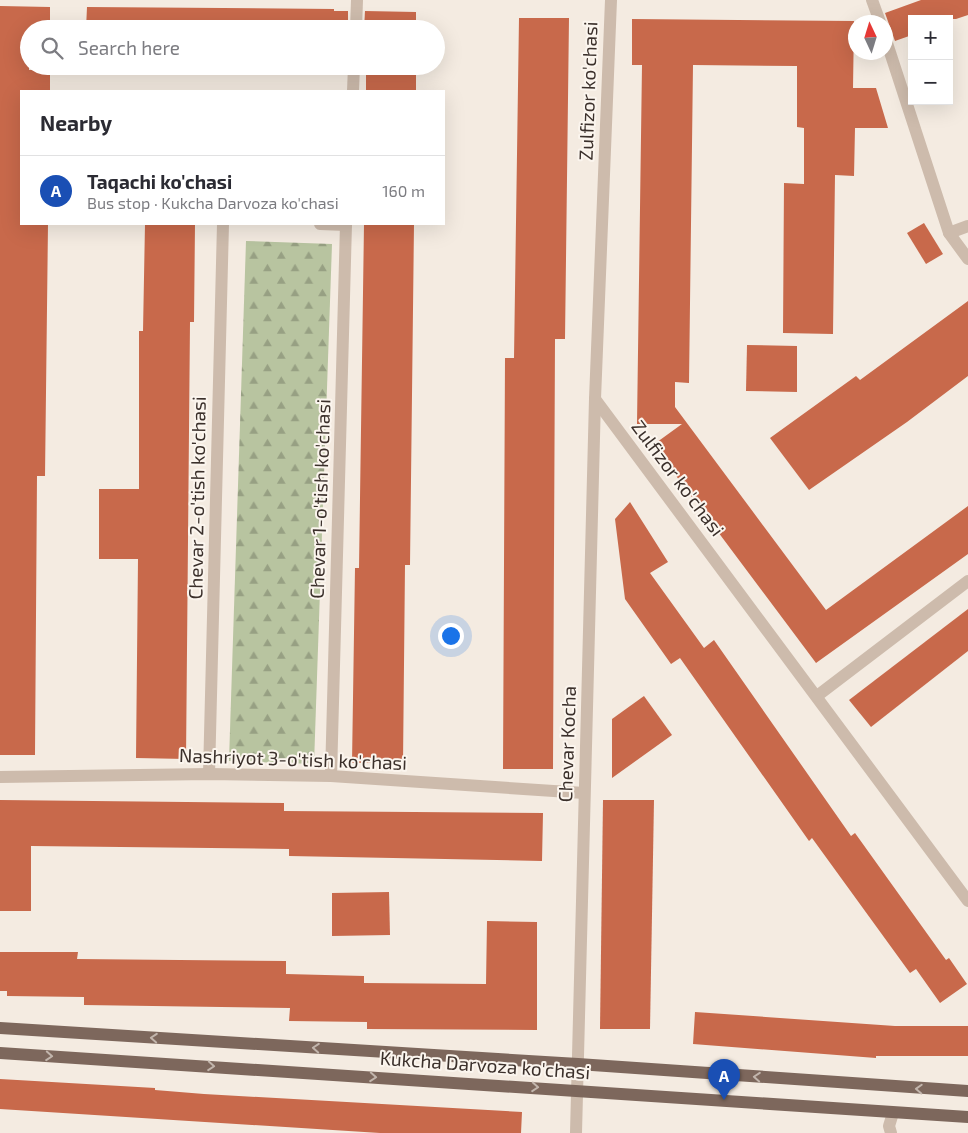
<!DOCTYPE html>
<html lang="en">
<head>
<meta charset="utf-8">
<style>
	body { margin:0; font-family:"Exo 2",sans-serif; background:#f7f7f7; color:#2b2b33 }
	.controls { position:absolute; right:15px; top:15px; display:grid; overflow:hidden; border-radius:0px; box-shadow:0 5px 20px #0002 }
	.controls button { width:45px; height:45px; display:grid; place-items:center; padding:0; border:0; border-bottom:1px solid #e1e1e2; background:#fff; color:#2b2b33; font:25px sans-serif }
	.compass { position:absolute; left:848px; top:15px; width:45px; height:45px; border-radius:50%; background:#fff; box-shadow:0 5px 20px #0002; rotate:356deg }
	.you { position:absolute; left:450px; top:635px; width:18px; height:18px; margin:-12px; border:4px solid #fff; border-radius:50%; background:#1a73e8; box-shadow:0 0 0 8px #1a73e833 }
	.badge { display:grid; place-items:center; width:32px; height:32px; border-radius:50%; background:#1f5a5e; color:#fff; font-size:16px; font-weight:700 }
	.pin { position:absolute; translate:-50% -41px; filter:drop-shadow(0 1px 2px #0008) }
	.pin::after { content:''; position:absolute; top:26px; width:18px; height:15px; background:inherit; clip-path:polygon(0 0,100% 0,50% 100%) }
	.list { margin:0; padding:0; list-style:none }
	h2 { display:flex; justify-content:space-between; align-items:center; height:65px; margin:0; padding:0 20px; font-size:21px }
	h2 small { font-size:16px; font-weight:400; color:#7c7c81 }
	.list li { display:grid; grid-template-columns:32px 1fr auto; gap:15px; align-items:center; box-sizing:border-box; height:70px; padding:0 20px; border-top:1px solid #e1e1e2 }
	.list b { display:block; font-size:19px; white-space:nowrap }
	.list p { margin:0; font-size:16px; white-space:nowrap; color:#7c7c81 }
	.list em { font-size:16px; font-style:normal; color:#7c7c81 }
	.icon { flex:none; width:28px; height:28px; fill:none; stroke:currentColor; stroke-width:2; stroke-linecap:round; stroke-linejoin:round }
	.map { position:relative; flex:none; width:968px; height:1133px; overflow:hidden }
	.search { position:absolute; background:#fff; box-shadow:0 5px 20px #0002; left:20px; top:20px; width:425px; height:55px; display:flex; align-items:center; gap:12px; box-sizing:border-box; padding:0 18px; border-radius:28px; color:#7c7c81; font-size:19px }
	.panel { position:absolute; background:#fff; box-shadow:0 5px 20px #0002; left:20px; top:90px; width:425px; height:135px; border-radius:0px }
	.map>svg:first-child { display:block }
</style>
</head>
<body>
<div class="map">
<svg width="968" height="1133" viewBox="0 0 968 1133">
	<defs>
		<pattern id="forest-firs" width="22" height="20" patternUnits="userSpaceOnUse" patternTransform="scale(1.25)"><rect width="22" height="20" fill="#b8c4a0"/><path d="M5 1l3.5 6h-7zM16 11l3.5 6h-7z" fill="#97a083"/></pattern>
	</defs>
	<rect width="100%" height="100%" fill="#f4ebe1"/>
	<!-- forest -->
	<polygon fill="url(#forest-firs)" points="246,241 332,244 314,764 229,761"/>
	<!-- building -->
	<g fill="#c8694b">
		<polygon points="921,0 968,0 968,15 956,19 912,19 912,35 895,41 885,13"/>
		<polygon points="0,6 50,7 50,29 29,29 29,70 50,70 50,91 21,91 21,224 48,224 45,476 37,476 35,755 0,755"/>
		<polygon points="87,7 334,9 334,11 348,11 348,29 86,29"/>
		<polygon points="365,11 416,12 416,29 364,29"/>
		<polygon points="519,18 569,18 565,339 555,339 553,769 503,769 505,358 514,358"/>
		<polygon points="632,19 854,21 853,88 876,88 888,128 855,128 854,176 835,175 833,334 783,333 784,183 804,184 804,128 797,127 797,66 693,65 689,383 675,382 675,407 826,610 968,506 968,554 816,663 653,445 682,424 637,424 642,65 632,65"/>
		<rect x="366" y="66" width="50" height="25"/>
		<polygon points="924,223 943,254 926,264 907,233"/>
		<polygon points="145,224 195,224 194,322 190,322 186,759 136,758 138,559 99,559 99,489 139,489 139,331 143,331"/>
		<polygon points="364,224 414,224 410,565 405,565 403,763 352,763 355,568 359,568"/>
		<polygon points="968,301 968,376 907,422 809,490 770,438 856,376 860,380"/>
		<polygon points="747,345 797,346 797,392 746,391"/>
		<polygon points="630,502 668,562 650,573 704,648 714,640 851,836 855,833 946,960 949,958 967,984 940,1003 916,969 910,973 812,838 809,841 680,658 671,664 625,599 615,519"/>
		<polygon points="968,609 968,651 871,727 849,700"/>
		<polygon points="644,696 672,735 612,778 612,719"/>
		<polygon points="0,800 284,803 284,811 543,813 542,861 289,856 289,849 31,846 31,911 0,911"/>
		<polygon points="603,800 654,800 650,1029 600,1029"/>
		<polygon points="389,892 390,935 332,936 332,893"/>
		<polygon points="487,921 537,922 537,1030 367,1029 367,1022 289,1021 290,1008 84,1005 84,997 7,996 7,991 0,991 0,952 78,952 77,959 286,961 286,974 364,976 364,983 486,984"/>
		<polygon points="695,1012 895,1026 968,1026 968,1056 876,1056 876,1058 693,1044"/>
		<polygon points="0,1079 155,1088 155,1090 204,1094 522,1112 521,1133 380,1133 0,1109"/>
	</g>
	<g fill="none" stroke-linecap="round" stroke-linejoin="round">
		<!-- service -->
		<polyline stroke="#cdbbac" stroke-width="12" points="891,1133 889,1126 893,1113"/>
		<!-- minor -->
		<g stroke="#cdbbac" stroke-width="12">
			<polyline points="872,0 880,22"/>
			<polyline points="356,29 357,0"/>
			<polyline points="886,40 949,233 968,259"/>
			<polyline points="353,91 354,66"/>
			<polyline points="320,224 346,225"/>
			<polyline points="949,233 968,226"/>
			<polyline points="595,399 968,901"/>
			<polyline points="817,696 968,581"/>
			<polyline points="209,774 223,224"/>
			<polyline points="331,776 346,224"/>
			<polyline points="0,777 209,774 331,776 584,793"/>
		</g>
		<!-- tertiary -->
		<polyline stroke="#cdbbac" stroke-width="12" points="576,1133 595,399 611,0"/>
		<!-- primary -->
		<g stroke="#7d675c" stroke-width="12">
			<polyline points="0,1028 578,1064 968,1091"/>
			<polyline points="0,1053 968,1117"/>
		</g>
	</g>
	<!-- one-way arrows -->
	<defs><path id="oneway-chevron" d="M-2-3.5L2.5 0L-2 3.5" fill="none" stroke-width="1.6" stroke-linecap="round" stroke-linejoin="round" transform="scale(1.25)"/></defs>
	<g stroke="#c2b5ac">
		<use href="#oneway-chevron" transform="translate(154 1038) rotate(-176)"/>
		<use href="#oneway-chevron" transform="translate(316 1048) rotate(-176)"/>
		<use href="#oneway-chevron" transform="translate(49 1056) rotate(4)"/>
		<use href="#oneway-chevron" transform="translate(211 1066) rotate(4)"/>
		<use href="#oneway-chevron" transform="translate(373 1077) rotate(4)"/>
		<use href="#oneway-chevron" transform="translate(757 1077) rotate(-176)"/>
		<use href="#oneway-chevron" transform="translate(535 1087) rotate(4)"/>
		<use href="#oneway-chevron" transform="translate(919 1089) rotate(-177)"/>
	</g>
	<g text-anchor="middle" stroke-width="4" stroke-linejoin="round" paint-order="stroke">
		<!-- street labels -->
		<g font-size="19" fill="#3b302b" stroke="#fbf5ee">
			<text transform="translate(588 91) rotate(-88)" y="7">Zulfizor ko'chasi</text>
			<text transform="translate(678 478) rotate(53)" y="7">Zulfizor ko'chasi</text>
			<text transform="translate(197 498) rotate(-89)" y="7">Chevar 2-o'tish ko'chasi</text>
			<text transform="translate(320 499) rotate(-88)" y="7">Chevar 1-o'tish ko'chasi</text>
			<text transform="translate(567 744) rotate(-88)" y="7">Chevar Kocha</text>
			<text transform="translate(293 759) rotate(2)" y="7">Nashriyot 3-o'tish ko'chasi</text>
			<text transform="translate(485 1065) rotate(4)" y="7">Kukcha Darvoza ko'chasi</text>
		</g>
	</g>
</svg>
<div class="controls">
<button>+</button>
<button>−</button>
</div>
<svg class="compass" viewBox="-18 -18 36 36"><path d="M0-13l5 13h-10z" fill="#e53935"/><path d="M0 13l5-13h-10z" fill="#7c7c81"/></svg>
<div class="you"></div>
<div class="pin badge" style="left:724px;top:1100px;background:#1a4fb4">A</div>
<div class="search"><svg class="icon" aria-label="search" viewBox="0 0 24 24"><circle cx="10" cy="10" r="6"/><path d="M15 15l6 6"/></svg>Search here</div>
<section class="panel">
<h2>Nearby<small></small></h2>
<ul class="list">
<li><span class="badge" style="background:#1a4fb4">A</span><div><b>Taqachi ko'chasi</b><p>Bus stop · Kukcha Darvoza ko'chasi</p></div><em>160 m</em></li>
</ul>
</section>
</div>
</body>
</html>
